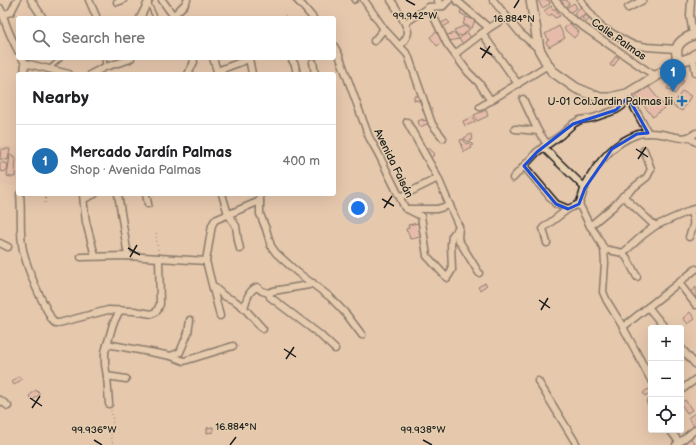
<!DOCTYPE html>
<html lang="en">
<head>
<meta charset="utf-8">
<style>
	body { margin:0; font-family:"Balsamiq Sans",sans-serif; background:#f2f2f2; color:#202124 }
	.controls { position:absolute; right:12px; bottom:12px; display:grid; overflow:hidden; border-radius:4px; box-shadow:0 4px 16px #0002 }
	.controls button { width:36px; height:36px; display:grid; place-items:center; padding:0; border:0; border-bottom:1px solid #e0e0e0; background:#fff; color:#202124; font:20px sans-serif }
	.you { position:absolute; left:358px; top:208px; width:14px; height:14px; margin:-10px; border:3px solid #fff; border-radius:50%; background:#1a73e8; box-shadow:0 0 0 6px #1a73e833 }
	.badge { display:grid; place-items:center; width:26px; height:26px; border-radius:50%; background:#1f6fb2; color:#fff; font-size:13px; font-weight:700 }
	.pin { position:absolute; translate:-50% -33px; filter:drop-shadow(0 1px 2px #0008) }
	.pin::after { content:''; position:absolute; top:21px; width:14px; height:12px; background:inherit; clip-path:polygon(0 0,100% 0,50% 100%) }
	.list { margin:0; padding:0; list-style:none }
	h2 { display:flex; justify-content:space-between; align-items:center; height:52px; margin:0; padding:0 16px; font-size:17px }
	h2 small { font-size:13px; font-weight:400; color:#757577 }
	.list li { display:grid; grid-template-columns:26px 1fr auto; gap:12px; align-items:center; box-sizing:border-box; height:72px; padding:0 16px; border-top:1px solid #e0e0e0 }
	.list b { display:block; font-size:15px; white-space:nowrap }
	.list p { margin:0; font-size:13px; white-space:nowrap; color:#757577 }
	.list em { font-size:13px; font-style:normal; color:#757577 }
	.icon { flex:none; width:22px; height:22px; fill:none; stroke:currentColor; stroke-width:2; stroke-linecap:round; stroke-linejoin:round }
	.map { position:relative; flex:none; width:696px; height:445px; overflow:hidden }
	.search { position:absolute; background:#fff; box-shadow:0 4px 16px #0002; left:16px; top:16px; width:320px; height:44px; display:flex; align-items:center; gap:10px; box-sizing:border-box; padding:0 14px; border-radius:4px; color:#757577; font-size:15px }
	.panel { position:absolute; background:#fff; box-shadow:0 4px 16px #0002; left:16px; top:72px; width:320px; height:124px; border-radius:4px }
	.map>svg:first-child { display:block }
</style>
</head>
<body>
<div class="map">
<svg width="696" height="445" viewBox="0 0 696 445">
	<rect width="100%" height="100%" fill="#e6c8ad"/>
	<filter id="ink" filterUnits="userSpaceOnUse"><feTurbulence type="fractalNoise" baseFrequency=".025" numOctaves="2"/><feDisplacementMap in="SourceGraphic" scale="8" xChannelSelector="R" yChannelSelector="G"/><feConvolveMatrix kernelMatrix="1 2 1 2 8 2 1 2 1" color-interpolation-filters="sRGB"/></filter>
	<g filter="url(#ink)">
		<!-- built -->
		<g fill="#e2bda8">
			<polygon points="685,66 691,79 673,103 657,81"/>
			<polygon points="0,145 18,147 17,186 0,186"/>
		</g>
		<!-- building -->
		<g fill="#e7aca7" stroke="#1c1c1c">
			<polygon points="538,0 549,0 550,4 542,8"/>
			<polygon points="560,0 567,0 569,4 565,7"/>
			<polygon points="574,3 577,8 569,13 566,8"/>
			<polygon points="551,6 553,10 555,8 560,16 555,18 552,14 548,16 544,11"/>
			<polygon points="581,7 586,13 579,19 574,13"/>
			<polygon points="462,8 470,13 465,16 460,13"/>
			<polygon points="587,14 591,18 586,22 582,18"/>
			<polygon points="466,17 475,20 472,28 463,24"/>
			<polygon points="447,20 450,23 443,27 440,24"/>
			<polygon points="569,23 579,32 574,38 564,29"/>
			<polygon points="464,26 470,29 462,36 460,35 458,36 454,30"/>
			<polygon points="559,26 565,38 549,47 546,42 549,40 545,34"/>
			<polygon points="437,31 444,41 437,46 430,37"/>
			<polygon points="467,32 471,38 463,44 459,39"/>
			<polygon points="455,33 459,39 449,41 447,35"/>
			<polygon points="616,56 619,58 613,67 610,65"/>
			<polygon points="675,76 684,81 675,94 667,89"/>
			<polygon points="648,86 665,107 653,117 636,96"/>
			<polygon points="682,91 691,96 682,111 673,106"/>
			<polygon points="414,96 420,96 420,101 414,100"/>
			<polygon points="486,110 488,116 477,121 474,115"/>
			<polygon points="473,117 475,122 465,126 463,121"/>
			<polygon points="423,119 423,121 427,120 429,123 420,127 418,121"/>
			<polygon points="471,134 473,139 468,142 466,140 465,140 464,138"/>
			<polygon points="463,139 466,144 471,143 473,145 471,146 472,148 464,152 461,146 462,146 460,140"/>
			<polygon points="428,147 435,154 431,158 425,150"/>
			<polygon points="1,149 10,149 8,160 0,159"/>
			<polygon points="10,155 13,155 13,158 16,158 15,177 11,177 7,176"/>
			<polygon points="0,162 8,164 7,170 5,170 5,172 0,171"/>
			<polygon points="418,223 421,237 410,239 408,232 407,232 406,229 409,228 408,225"/>
			<polygon points="485,283 487,285 480,290 478,287"/>
			<polygon points="696,287 696,299 690,292"/>
			<polygon points="690,312 695,319 688,324 683,318"/>
			<polygon points="19,376 22,379 14,385 12,382"/>
			<polygon points="648,389 651,392 645,396 643,393"/>
			<polygon points="36,390 40,394 33,400 29,396"/>
			<polygon points="651,398 651,404 648,406 646,401"/>
			<polygon points="685,400 692,410 687,413 681,404 681,403"/>
			<polygon points="695,413 696,414 696,424 694,426 688,418"/>
			<polygon points="213,427 213,432 207,433 207,428"/>
			<polygon points="689,436 696,445 685,445 683,441"/>
		</g>
		<g fill="none" stroke-linecap="round" stroke-linejoin="round">
			<!-- service casing -->
			<g stroke="#1c1c1c" stroke-width="6">
				<g id="service">
					<polyline points="354,1 356,0"/>
					<polyline points="148,2 155,17"/>
					<polyline points="104,58 105,67"/>
					<polyline points="49,69 61,58"/>
				</g>
			</g>
			<!-- minor casing -->
			<g stroke="#1c1c1c" stroke-width="9">
				<g id="minor">
					<polyline points="31,0 43,18"/>
					<polyline points="89,0 96,16"/>
					<polyline points="162,0 175,18"/>
					<polyline points="297,0 302,5 313,18"/>
					<polyline points="364,0 384,29 408,55 432,124 443,138"/>
					<path d="M391 0C396 8 407 24 408 32 408 37 403 42 400 46"/>
					<polyline points="437,0 443,6 444,5"/>
					<polyline points="456,0 489,28"/>
					<polyline points="493,0 520,33 539,49"/>
					<polyline points="555,0 569,17 646,70 656,76"/>
					<polyline points="581,0 586,8 601,27 631,44 647,47 676,49"/>
					<polyline points="691,0 690,16 693,35"/>
					<polyline points="117,2 123,0"/>
					<polyline points="429,7 447,44 468,72 479,83 491,101"/>
					<path d="M0 8C4 15 4 20 7 27 10 35 14 43 18 51"/>
					<polyline points="628,8 643,0"/>
					<polyline points="4,14 11,12 17,0"/>
					<polyline points="173,16 185,4 187,0"/>
					<polyline points="140,18 149,0"/>
					<polyline points="405,23 429,7 443,6 449,0"/>
					<polyline points="482,33 518,84"/>
					<polyline points="374,41 384,29"/>
					<polyline points="334,46 339,55 369,137 378,153 405,208 421,216 427,256 447,278 452,270 451,244 452,236 459,227"/>
					<polyline points="455,54 489,28 507,17"/>
					<polyline points="693,57 696,73"/>
					<polyline points="22,58 25,63 24,74"/>
					<polyline points="213,58 218,74"/>
					<polyline points="249,58 252,74"/>
					<polyline points="291,58 295,65 297,74"/>
					<polyline points="313,62 315,74"/>
					<polyline points="25,63 69,74"/>
					<polyline points="217,71 249,59"/>
					<polyline points="91,74 105,67 128,60 131,58"/>
					<polyline points="188,74 194,62 193,58"/>
					<polyline points="627,94 648,133"/>
					<polyline points="523,99 538,131 547,144"/>
					<polyline points="480,107 548,65"/>
					<polyline points="407,122 438,178 459,227 458,239 479,273"/>
					<polyline points="515,129 538,131"/>
					<polyline points="690,137 696,142"/>
					<polyline points="543,147 585,188"/>
					<polyline points="524,166 556,204 568,209"/>
					<polyline points="513,178 537,152 561,135 573,124 580,120 593,118 616,110 622,106 628,97"/>
					<path d="M20 194C22 212 19 232 23 250 29 275 40 297 52 320L55 323H59L108 310 134 311 152 314 157 311 160 304 159 258"/>
					<polyline points="83,194 84,206 86,222 95,256"/>
					<polyline points="118,194 128,256"/>
					<polyline points="146,194 148,204"/>
					<polyline points="222,194 228,214 236,226 238,240 240,249"/>
					<polyline points="259,194 260,201 260,214 266,229 271,246 276,253 297,272 330,297 347,315 362,335"/>
					<polyline points="623,196 655,226"/>
					<polyline points="400,197 438,178"/>
					<polyline points="84,199 95,194"/>
					<polyline points="407,209 437,209 450,205"/>
					<polyline points="590,226 614,206 623,196 647,177 651,169 644,150"/>
					<path d="M689 237C694 224 695 223 690 210"/>
					<polyline points="0,243 8,247"/>
					<polyline points="547,243 543,228 568,209 579,204"/>
					<polyline points="604,249 623,253"/>
					<polyline points="623,253 643,235 655,226 696,208"/>
					<polyline points="623,253 627,258 637,277"/>
					<polyline points="81,257 128,256 206,261"/>
					<polyline points="679,283 696,305"/>
					<polyline points="213,286 224,296 235,301 244,308 263,329"/>
					<polyline points="269,293 270,297 319,334 335,349"/>
					<polyline points="648,307 665,328"/>
					<path d="M244 308C247 299 248 291 257 287L262 291 269 293 273 291 309 285 313 283"/>
					<polyline points="220,316 206,261 212,225 215,220 260,201"/>
					<polyline points="623,327 696,269"/>
					<polyline points="107,344 171,356 180,352 188,333 190,320"/>
					<polyline points="681,348 696,365"/>
					<polyline points="171,356 184,361 233,346"/>
					<polyline points="107,376 126,379"/>
					<path d="M651 380 623 327 607 301 603 292 605 263 604 249 596 234 590 226 579 204C582 198 583 192 585 186 596 165 613 143 636 135 643 132 653 133 661 134 675 136 683 142 696 133"/>
					<polyline points="538,381 577,445"/>
					<polyline points="681,390 696,379"/>
					<polyline points="0,400 8,406"/>
					<polyline points="109,404 107,376 105,365 105,352 113,324 120,310"/>
					<polyline points="670,430 679,442"/>
					<polyline points="676,445 696,429"/>
				</g>
			</g>
			<!-- secondary casing -->
			<g stroke="#1c1c1c" stroke-width="12">
				<g id="secondary">
					<polyline points="531,0 539,49 548,65 552,71 576,88 600,98 610,98 627,94 679,62 693,57 696,54"/>
					<path d="M679 62C672 46 681 39 696 34"/>
				</g>
			</g>
			<!-- path -->
			<g stroke="#1c1c1c" stroke-width="1" stroke-dasharray="1 3" stroke-linecap="butt">
				<polyline points="285,15 287,18"/>
				<polyline points="45,203 46,194"/>
				<polyline points="156,233 158,252"/>
				<polyline points="111,410 113,420 111,436 113,445"/>
			</g>
			<!-- service -->
			<use href="#service" stroke="#e6cfaf" stroke-width="3"/>
			<!-- minor -->
			<use href="#minor" stroke="#e6cfaf" stroke-width="6"/>
			<!-- secondary -->
			<use href="#secondary" stroke="#e6cfaf" stroke-width="9"/>
		</g>
	</g>
	<!-- marked area -->
	<path d="M0 0H696V445H0ZM628 97 648 133 637 134 612 149 585 188 579 204 568 209 556 204 524 166 537 152 573 124 616 110Z" fill="#e6c8ad" fill-opacity=".55" fill-rule="evenodd"/>
	<path fill="none" stroke="#1d4ed8" stroke-width="3" stroke-linejoin="round" d="M628 97 648 133 637 134 612 149 585 188 579 204 568 209 556 204 524 166 537 152 573 124 616 110Z"/>
	<!-- ticks -->
	<path fill="none" stroke="#1c1c1c" stroke-width="1.5" d="M406 0 415 5M514 8 519 0M480 48 492 55M482 58 490 46M636 149 648 157M638 159 646 147M382 199 394 206M384 208 392 196M128 248 140 255M130 257 137 245M539 300 550 308M541 310 548 298M284 349 296 357M286 359 294 347M30 398 42 406M32 408 40 396M94 440 102 445M423 440 432 445M230 445 236 437"/>
	<!-- markers -->
	<path fill="#1f6fb2" stroke="#e6cfaf" stroke-width="1.5" d="M680 95h4v4h4v4h-4v4h-4v-4h-4v-4h4z"/>
	<g text-anchor="middle" stroke-width="3" stroke-linejoin="round" paint-order="stroke">
		<!-- street labels -->
		<g font-size="11" fill="#1c1c1c" stroke="#e6cfaf">
			<text transform="translate(619 39) rotate(35)" y="4">Calle Palmas</text>
			<text transform="translate(394 163) rotate(64)" y="4">Avenida Faisán</text>
		</g>
		<!-- poi labels -->
		<g font-size="11" fill="#1c1c1c" stroke="#e6cfaf" text-anchor="end">
			<text x="673" y="105">U-01 Col.Jardin Palmas Iii</text>
		</g>
	</g>
	<g font-size="10" text-anchor="middle" fill="#1c1c1c" stroke="#e6cfaf" stroke-width="3" stroke-linejoin="round" paint-order="stroke">
		<text x="415" y="19">99.942°W</text>
		<text x="514" y="22">16.884°N</text>
		<text x="236" y="430">16.884°N</text>
		<text x="94" y="433">99.936°W</text>
		<text x="423" y="433">99.938°W</text>
	</g>
</svg>
<div class="controls">
<button>+</button>
<button>−</button>
<button><svg class="icon" aria-label="locate" viewBox="0 0 24 24"><circle cx="12" cy="12" r="6"/><path d="M12 2v4M12 18v4M2 12h4M18 12h4"/></svg></button>
</div>
<div class="you"></div>
<div class="pin badge" style="left:673px;top:92px">1</div>
<div class="search"><svg class="icon" aria-label="search" viewBox="0 0 24 24"><circle cx="10" cy="10" r="6"/><path d="M15 15l6 6"/></svg>Search here</div>
<section class="panel">
<h2>Nearby<small></small></h2>
<ul class="list">
<li><span class="badge">1</span><div><b>Mercado Jardín Palmas</b><p>Shop · Avenida Palmas</p></div><em>400 m</em></li>
</ul>
</section>
</div>
</body>
</html>
